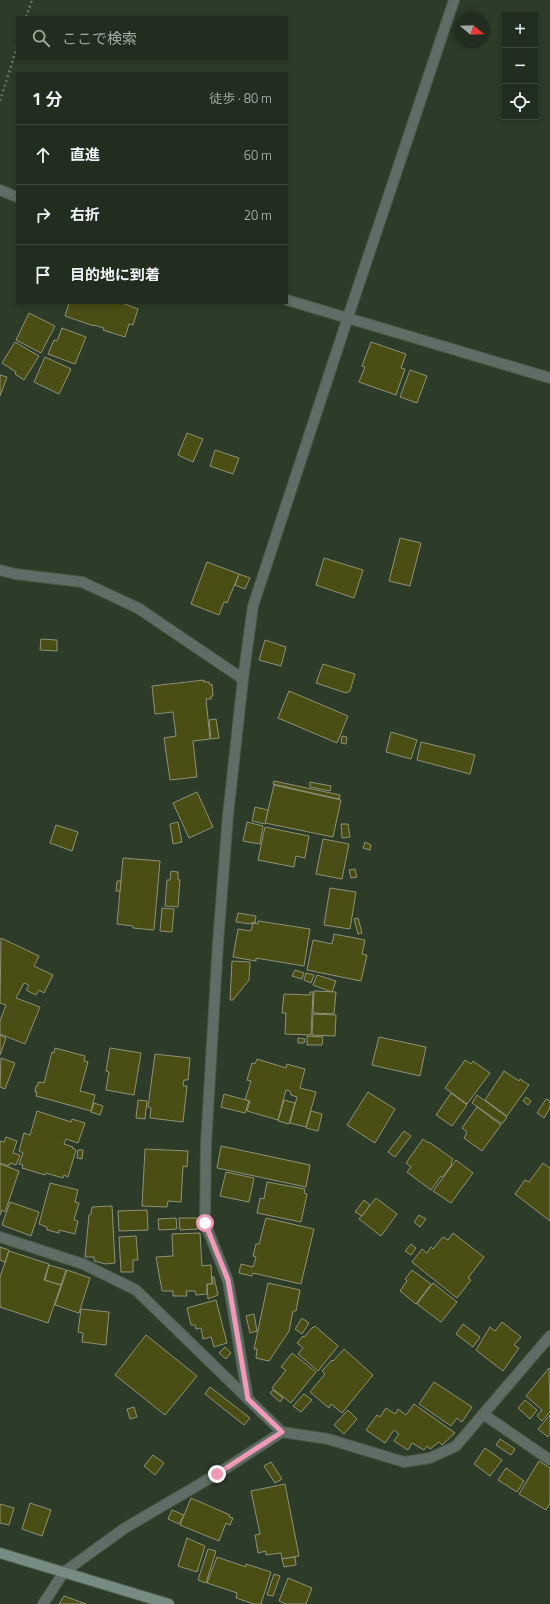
<!DOCTYPE html>
<html lang="ja">
<head>
<meta charset="utf-8">
<style>
	body { margin:0; font-family:"Titillium Web","Noto Sans JP",sans-serif; background:#2d392b; color:#f1f3f6 }
	.controls { position:absolute; right:12px; top:12px; display:grid; overflow:hidden; border-radius:0px; box-shadow:0 2px 6px #0003 }
	.controls button { width:36px; height:36px; display:grid; place-items:center; padding:0; border:0; border-bottom:1px solid #3e493c; background:#212d1e; color:#f1f3f6; font:20px sans-serif }
	.compass { position:absolute; left:454px; top:12px; width:36px; height:36px; border-radius:50%; background:#212d1e; box-shadow:0 2px 6px #0003; rotate:109deg }
	.stop { position:absolute; width:12px; height:12px; margin:-9px; border:3px solid #f09ab7; border-radius:50%; background:#fff }
	.stop.end { background:#f09ab7; border-color:#fff; box-shadow:0 1px 4px #0008 }
	.list { margin:0; padding:0; list-style:none }
	h2 { display:flex; justify-content:space-between; align-items:center; height:52px; margin:0; padding:0 16px; font-size:17px }
	h2 small { font-size:13px; font-weight:400; color:#a2a8a4 }
	.list li { display:grid; grid-template-columns:26px 1fr auto; gap:12px; align-items:center; box-sizing:border-box; height:60px; padding:0 16px; border-top:1px solid #3e493c }
	.list b { display:block; font-size:15px; white-space:nowrap }
	.list em { font-size:13px; font-style:normal; color:#a2a8a4 }
	.icon { flex:none; width:22px; height:22px; fill:none; stroke:currentColor; stroke-width:2; stroke-linecap:round; stroke-linejoin:round }
	.map { position:relative; flex:none; width:550px; height:1604px; overflow:hidden }
	.search { position:absolute; background:#212d1e; box-shadow:0 2px 6px #0003; left:16px; top:16px; width:272px; height:44px; display:flex; align-items:center; gap:10px; box-sizing:border-box; padding:0 14px; border-radius:0px; color:#a2a8a4; font-size:15px }
	.panel { position:absolute; background:#212d1e; box-shadow:0 2px 6px #0003; left:16px; top:72px; width:272px; height:232px; border-radius:0px }
	.map>svg:first-child { display:block }
</style>
</head>
<body>
<div class="map">
<svg width="550" height="1604" viewBox="0 0 550 1604">
	<rect width="100%" height="100%" fill="#2c3c28"/>
	<!-- building -->
	<g fill="#4a4d14" stroke="#8f9276">
		<polygon points="69,303 122,303 138,309 133,325 129,324 125,337 103,330 104,328 94,325 94,326 65,316"/>
		<polygon points="29,313 55,326 41,353 16,340"/>
		<polygon points="62,328 86,337 75,364 48,354 54,340 57,341"/>
		<polygon points="15,342 39,356 24,380 15,374 16,372 2,363"/>
		<polygon points="371,342 406,354 401,368 405,369 396,395 359,382 365,367 362,366"/>
		<polygon points="45,357 71,369 59,394 34,382"/>
		<polygon points="410,370 427,376 417,403 400,397"/>
		<polygon points="0,375 7,377 0,396"/>
		<polygon points="187,433 203,439 193,462 178,455"/>
		<polygon points="215,450 239,458 233,474 210,466"/>
		<polygon points="400,538 421,543 410,586 389,581"/>
		<polygon points="324,558 363,570 354,598 316,585"/>
		<polygon points="207,562 239,574 227,603 224,602 219,615 191,604"/>
		<polygon points="239,574 250,578 245,589 235,585"/>
		<polygon points="41,639 57,640 57,651 40,650"/>
		<polygon points="265,640 286,647 281,666 259,660"/>
		<polygon points="323,664 355,674 350,691 346,693 316,683"/>
		<polygon points="204,680 204,682 209,682 210,685 212,684 213,696 211,696 211,699 206,699 210,739 193,741 197,777 170,780 164,738 176,736 173,712 155,714 152,686"/>
		<polygon points="289,691 348,716 337,743 278,718"/>
		<polygon points="216,719 219,738 211,739 209,720"/>
		<polygon points="391,732 417,740 411,759 386,752"/>
		<polygon points="342,736 347,737 346,744 341,743"/>
		<polygon points="421,742 475,755 470,774 417,760"/>
		<polygon points="274,781 340,795 339,799 273,784"/>
		<polygon points="310,782 331,786 330,791 310,787"/>
		<polygon points="274,785 341,800 333,837 265,823"/>
		<polygon points="197,792 213,827 189,838 173,803"/>
		<polygon points="255,807 268,810 265,824 252,821"/>
		<polygon points="178,822 182,842 173,844 170,824"/>
		<polygon points="247,822 263,826 260,844 243,841"/>
		<polygon points="341,824 348,824 350,837 342,838"/>
		<polygon points="56,825 78,832 72,851 50,843"/>
		<polygon points="265,827 309,836 305,858 296,856 294,867 258,860"/>
		<polygon points="323,839 349,844 342,879 316,874"/>
		<polygon points="365,842 371,845 370,850 363,848"/>
		<polygon points="123,858 160,861 154,930 133,928 133,926 117,924"/>
		<polygon points="355,869 357,877 351,878 349,870"/>
		<polygon points="171,871 178,872 178,880 180,880 178,907 165,906 167,880 170,880"/>
		<polygon points="117,881 121,881 120,891 116,891"/>
		<polygon points="330,888 356,892 350,929 324,925"/>
		<polygon points="162,908 174,909 172,932 160,931"/>
		<polygon points="238,913 256,916 255,923 252,922 252,924 236,922"/>
		<polygon points="358,918 362,933 358,934 354,919"/>
		<polygon points="258,921 310,929 304,966 256,958 256,961 233,957 238,929 251,931 253,923 258,924"/>
		<polygon points="334,934 365,940 362,954 367,955 361,981 307,970 313,940 332,944"/>
		<polygon points="1,938 39,956 34,966 53,975 44,993 39,990 36,995 26,990 29,985 24,983 16,998 40,1007 25,1044 0,1034 0,1021 6,1005 0,1003"/>
		<polygon points="232,961 250,962 249,980 233,1000 230,1000"/>
		<polygon points="295,970 304,973 302,979 292,976"/>
		<polygon points="306,973 314,975 311,983 304,980"/>
		<polygon points="317,975 336,981 332,992 313,985"/>
		<polygon points="314,991 336,992 334,1014 313,1013"/>
		<polygon points="310,992 313,992 311,1035 285,1034 286,1013 282,1013 284,994 310,995"/>
		<polygon points="313,1014 336,1015 335,1036 312,1035"/>
		<polygon points="0,1035 6,1038 0,1055"/>
		<polygon points="307,1036 323,1037 322,1045 307,1045"/>
		<polygon points="379,1037 426,1047 420,1076 372,1065"/>
		<polygon points="298,1038 305,1039 304,1043 298,1043"/>
		<polygon points="55,1048 85,1056 84,1061 88,1062 80,1091 95,1095 91,1111 36,1096 37,1092 35,1092 36,1086 38,1086 38,1082 44,1083 52,1052 54,1053"/>
		<polygon points="110,1048 141,1053 134,1095 106,1090 109,1072 106,1071"/>
		<polygon points="155,1054 190,1058 188,1080 184,1080 183,1086 187,1086 183,1122 150,1118 151,1108 148,1107"/>
		<polygon points="1,1058 15,1063 5,1089 0,1087"/>
		<polygon points="257,1059 286,1068 287,1064 305,1069 300,1088 316,1092 306,1127 290,1123 297,1097 291,1095 290,1091 286,1090 278,1120 247,1111 250,1101 245,1100 251,1081 247,1080 252,1063 255,1064"/>
		<polygon points="465,1060 471,1064 473,1061 490,1073 467,1104 445,1088"/>
		<polygon points="504,1071 519,1081 520,1079 529,1085 507,1116 485,1100"/>
		<polygon points="368,1092 395,1109 375,1143 347,1125"/>
		<polygon points="451,1093 467,1105 452,1126 436,1115"/>
		<polygon points="224,1094 249,1101 245,1113 221,1107"/>
		<polygon points="477,1095 507,1117 502,1124 472,1103"/>
		<polygon points="526,1097 531,1101 528,1105 523,1101"/>
		<polygon points="546,1099 550,1101 550,1108 544,1118 537,1113"/>
		<polygon points="138,1100 147,1101 145,1119 136,1118"/>
		<polygon points="284,1100 295,1103 289,1124 278,1121"/>
		<polygon points="94,1103 103,1106 100,1115 91,1112"/>
		<polygon points="477,1107 501,1125 482,1151 464,1138 467,1132 462,1128"/>
		<polygon points="37,1111 71,1122 72,1119 85,1123 78,1143 66,1139 64,1144 73,1147 72,1148 76,1150 68,1177 64,1175 63,1178 46,1173 45,1175 22,1168 23,1165 19,1164 23,1153 19,1151 24,1133 30,1135"/>
		<polygon points="311,1111 322,1114 318,1131 306,1128"/>
		<polygon points="404,1131 411,1136 395,1157 388,1152"/>
		<polygon points="6,1137 17,1141 13,1153 20,1155 16,1165 10,1163 9,1166 0,1163 0,1141 4,1142"/>
		<polygon points="423,1139 428,1143 429,1142 453,1159 451,1163 452,1164 443,1177 441,1176 431,1190 407,1172 411,1167 406,1163"/>
		<polygon points="221,1146 310,1165 306,1187 217,1168"/>
		<polygon points="145,1149 188,1151 187,1167 183,1166 181,1202 168,1201 167,1207 142,1206"/>
		<polygon points="78,1150 83,1150 82,1159 77,1158"/>
		<polygon points="456,1160 473,1173 451,1203 433,1191"/>
		<polygon points="543,1163 550,1168 550,1221 515,1194 525,1180 529,1182"/>
		<polygon points="0,1164 19,1171 5,1212 2,1210 0,1215"/>
		<polygon points="226,1172 254,1178 249,1202 220,1196"/>
		<polygon points="267,1182 305,1189 304,1193 307,1194 301,1222 257,1213 260,1198 264,1199"/>
		<polygon points="50,1183 78,1190 75,1202 79,1203 74,1220 78,1221 75,1234 59,1230 59,1233 47,1230 47,1227 39,1224"/>
		<polygon points="376,1198 397,1214 381,1236 359,1219"/>
		<polygon points="364,1200 370,1205 362,1216 355,1212"/>
		<polygon points="10,1202 39,1212 31,1236 2,1225"/>
		<polygon points="112,1206 115,1263 106,1264 94,1261 94,1257 85,1257 89,1215 91,1214 92,1207"/>
		<polygon points="147,1210 148,1230 119,1231 118,1211"/>
		<polygon points="419,1215 426,1219 420,1227 414,1222"/>
		<polygon points="176,1218 177,1229 159,1230 158,1219"/>
		<polygon points="179,1218 198,1218 198,1229 180,1230"/>
		<polygon points="266,1218 314,1229 301,1284 253,1273 252,1276 239,1273 241,1264 253,1267 256,1257 253,1256 256,1244 259,1244"/>
		<polygon points="200,1233 202,1266 211,1265 212,1284 207,1284 207,1294 196,1295 195,1291 186,1291 187,1296 173,1296 173,1291 162,1291 156,1257 173,1256 172,1234"/>
		<polygon points="453,1233 484,1257 468,1278 471,1280 457,1298 412,1262 422,1249 427,1253 431,1247 433,1249 443,1237 448,1240"/>
		<polygon points="136,1236 138,1260 133,1260 133,1272 121,1272 119,1237"/>
		<polygon points="411,1244 416,1248 411,1255 405,1251"/>
		<polygon points="0,1247 9,1250 5,1262 0,1260"/>
		<polygon points="9,1251 49,1264 44,1280 61,1285 48,1323 0,1307 0,1277"/>
		<polygon points="49,1265 66,1270 61,1285 45,1280"/>
		<polygon points="67,1270 90,1278 79,1313 55,1305"/>
		<polygon points="412,1270 431,1284 416,1304 400,1291 407,1281 405,1279"/>
		<polygon points="212,1277 214,1277 218,1295 208,1299 207,1284 213,1284"/>
		<polygon points="268,1283 300,1290 296,1311 293,1311 289,1331 269,1361 256,1358 257,1349 254,1349"/>
		<polygon points="433,1283 457,1302 441,1322 417,1304"/>
		<polygon points="216,1300 227,1343 214,1347 211,1337 203,1339 201,1328 196,1329 195,1325 191,1325 187,1308"/>
		<polygon points="81,1309 109,1312 106,1345 82,1342 83,1333 78,1332"/>
		<polygon points="254,1314 257,1331 250,1333 246,1316"/>
		<polygon points="302,1318 309,1323 302,1334 295,1329"/>
		<polygon points="502,1322 521,1337 514,1345 519,1348 503,1371 476,1350 490,1327 495,1331"/>
		<polygon points="463,1324 480,1337 473,1347 456,1334"/>
		<polygon points="315,1326 338,1346 318,1371 298,1354 303,1348 297,1343 303,1336 304,1337 313,1327 313,1328"/>
		<polygon points="146,1335 197,1376 165,1415 115,1375"/>
		<polygon points="225,1347 231,1353 226,1359 219,1353"/>
		<polygon points="344,1349 373,1375 342,1413 331,1404 329,1408 310,1392 325,1374 322,1371 332,1360 333,1361"/>
		<polygon points="292,1353 316,1372 291,1403 272,1388 286,1370 281,1367"/>
		<polygon points="549,1368 550,1412 542,1421 537,1416 542,1410 526,1396"/>
		<polygon points="434,1382 472,1407 462,1422 457,1418 451,1426 419,1404"/>
		<polygon points="210,1387 250,1418 244,1425 205,1394"/>
		<polygon points="273,1390 283,1398 280,1402 270,1393"/>
		<polygon points="304,1394 312,1400 301,1412 293,1406"/>
		<polygon points="525,1400 537,1410 530,1419 518,1408"/>
		<polygon points="414,1404 455,1433 442,1445 439,1442 430,1449 427,1446 424,1450 412,1443 408,1450 394,1441 399,1434 394,1430 385,1443 366,1430 377,1415 380,1417 386,1408 395,1414 398,1409 406,1415"/>
		<polygon points="134,1407 137,1417 130,1419 127,1409"/>
		<polygon points="348,1410 357,1419 344,1434 334,1425"/>
		<polygon points="550,1415 550,1434 548,1437 538,1429"/>
		<polygon points="500,1439 515,1449 511,1455 496,1445"/>
		<polygon points="485,1448 502,1460 490,1476 474,1464"/>
		<polygon points="153,1455 164,1463 155,1475 144,1466"/>
		<polygon points="539,1461 550,1468 550,1503 546,1510 519,1494"/>
		<polygon points="271,1462 282,1479 275,1483 264,1466"/>
		<polygon points="506,1468 524,1481 517,1492 498,1480"/>
		<polygon points="285,1484 299,1556 282,1559 281,1553 266,1555 266,1551 258,1553 255,1535 260,1534 251,1491"/>
		<polygon points="191,1498 230,1515 229,1517 233,1518 230,1525 226,1523 219,1541 180,1525"/>
		<polygon points="30,1503 51,1510 42,1536 22,1529"/>
		<polygon points="0,1504 14,1508 9,1525 0,1523"/>
		<polygon points="172,1510 184,1515 179,1524 168,1519"/>
		<polygon points="187,1538 205,1546 197,1572 178,1566"/>
		<polygon points="208,1549 216,1551 206,1583 198,1580"/>
		<polygon points="217,1557 246,1567 246,1564 271,1572 261,1604 254,1604 236,1598 237,1593 207,1583"/>
		<polygon points="295,1557 296,1565 284,1567 282,1559"/>
		<polygon points="274,1574 280,1576 273,1596 267,1595"/>
		<polygon points="288,1578 312,1588 306,1604 286,1604 279,1601"/>
		<polygon points="64,1596 86,1604 59,1604"/>
	</g>
	<g fill="none" stroke-linecap="round" stroke-linejoin="round">
		<!-- street casing -->
		<g stroke="#4a5946" stroke-width="12">
			<g id="street">
				<polyline points="0,190 17,197"/>
				<polyline points="287,300 550,378"/>
				<polyline points="0,570 15,574 82,582 138,608 243,679"/>
				<polyline points="0,1237 83,1264 136,1290 282,1432 328,1439 404,1462 430,1458 456,1446 550,1336"/>
				<polyline points="248,1399 228,1281 205,1223 206,1144 218,943 228,815 243,679 253,606 348,317 454,0"/>
				<polyline points="483,1414 550,1460"/>
				<polyline points="43,1604 64,1572 125,1528 217,1474 282,1432"/>
			</g>
		</g>
		<!-- secondary casing -->
		<g stroke="#4a5946" stroke-width="12">
			<polyline id="secondary" points="0,1553 169,1604"/>
		</g>
		<!-- path -->
		<g stroke="#687665" stroke-width="2.5" stroke-dasharray="2 3" stroke-linecap="butt">
			<polyline points="26,17 32,0"/>
			<polyline points="0,101 17,47"/>
		</g>
		<!-- street -->
		<use href="#street" stroke="#606d67" stroke-width="10"/>
		<!-- secondary -->
		<use href="#secondary" stroke="#768b82" stroke-width="10"/>
	</g>
	<g fill="none" stroke-linecap="round" stroke-linejoin="round">
		<!-- route -->
		<polyline stroke="#f09ab7" stroke-width="5" points="205,1223 228,1280 248,1399 282,1432 217,1474"/>
	</g>
</svg>
<div class="controls">
<button>+</button>
<button>−</button>
<button><svg class="icon" aria-label="locate" viewBox="0 0 24 24"><circle cx="12" cy="12" r="6"/><path d="M12 2v4M12 18v4M2 12h4M18 12h4"/></svg></button>
</div>
<svg class="compass" viewBox="-18 -18 36 36"><path d="M0-13l5 13h-10z" fill="#e53935"/><path d="M0 13l5-13h-10z" fill="#a2a8a4"/></svg>
<div class="stop" style="left:205px;top:1223px"></div>
<div class="stop end" style="left:217px;top:1474px"></div>
<div class="search"><svg class="icon" aria-label="search" viewBox="0 0 24 24"><circle cx="10" cy="10" r="6"/><path d="M15 15l6 6"/></svg>ここで検索</div>
<section class="panel">
<h2>1 分<small>徒歩 · 80 m</small></h2>
<ul class="list">
<li><svg class="icon" aria-label="ahead" viewBox="0 0 24 24"><path d="M12 20V5M6 11l6-6 6 6"/></svg><div><b>直進</b></div><em>60 m</em></li>
<li><svg class="icon" aria-label="right" viewBox="0 0 24 24"><path d="M7 20v-9h11M14 6l5 5-5 5"/></svg><div><b>右折</b></div><em>20 m</em></li>
<li><svg class="icon" aria-label="arrive" viewBox="0 0 24 24"><path d="M6 21V4h12l-3 4 3 4H6"/></svg><div><b>目的地に到着</b></div></li>
</ul>
</section>
</div>
</body>
</html>
